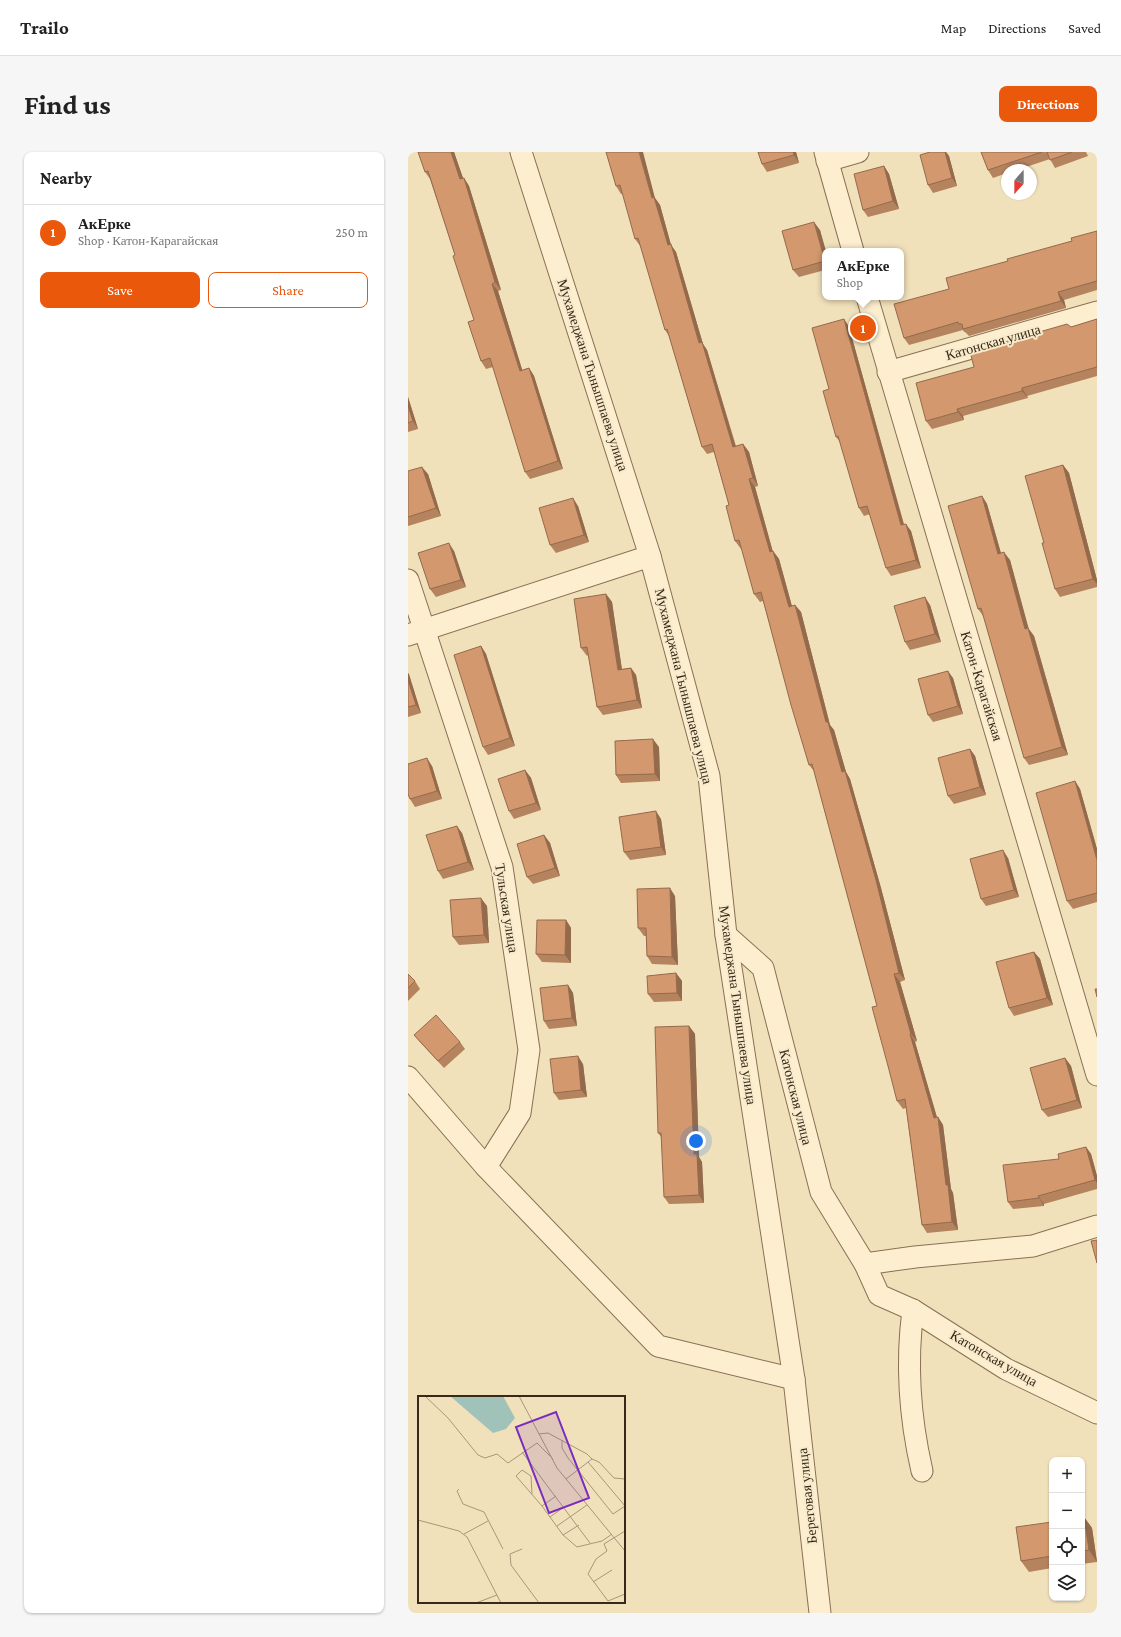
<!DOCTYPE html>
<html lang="en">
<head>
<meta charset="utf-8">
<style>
	body { margin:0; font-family:"Crimson Pro",serif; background:#f6f6f6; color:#222 }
	.controls { position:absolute; right:12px; bottom:12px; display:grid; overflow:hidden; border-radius:8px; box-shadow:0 1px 3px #0004 }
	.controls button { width:36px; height:36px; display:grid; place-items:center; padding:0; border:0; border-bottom:1px solid #e0e0e0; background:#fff; color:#222; font:20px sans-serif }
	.compass { position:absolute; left:593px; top:12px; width:36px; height:36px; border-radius:50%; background:#fff; box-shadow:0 1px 3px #0004; rotate:201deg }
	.you { position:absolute; left:288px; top:989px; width:14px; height:14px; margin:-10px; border:3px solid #fff; border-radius:50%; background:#1a73e8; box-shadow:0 0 0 6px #1a73e833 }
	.badge { display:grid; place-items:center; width:26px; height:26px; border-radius:50%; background:#ea580c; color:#fff; font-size:13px; font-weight:700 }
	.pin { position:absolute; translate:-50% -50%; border:2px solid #fff; box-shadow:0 1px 4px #0006 }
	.popup { position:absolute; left:414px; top:96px; width:82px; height:52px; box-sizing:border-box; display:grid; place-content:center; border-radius:8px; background:#fff; filter:drop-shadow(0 1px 3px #0005); font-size:13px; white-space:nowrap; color:#767676 }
	.popup b { font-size:15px; color:#222 }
	.popup::after { content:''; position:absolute; left:50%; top:100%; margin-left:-8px; border:8px solid transparent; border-top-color:#fff }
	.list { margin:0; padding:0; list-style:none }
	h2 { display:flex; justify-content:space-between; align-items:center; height:52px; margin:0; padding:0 16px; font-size:17px }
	h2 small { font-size:13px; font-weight:400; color:#767676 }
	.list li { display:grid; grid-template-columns:26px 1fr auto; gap:12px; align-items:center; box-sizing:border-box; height:56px; padding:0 16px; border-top:1px solid #e0e0e0 }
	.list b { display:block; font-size:15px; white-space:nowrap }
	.list p { margin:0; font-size:13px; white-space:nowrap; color:#767676 }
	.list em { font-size:13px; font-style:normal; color:#767676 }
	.actions { display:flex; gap:8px; padding:12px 16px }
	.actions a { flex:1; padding:9px 0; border:1px solid #ea580c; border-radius:8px; text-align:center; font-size:14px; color:#ea580c }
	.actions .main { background:#ea580c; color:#fff }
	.icon { flex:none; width:22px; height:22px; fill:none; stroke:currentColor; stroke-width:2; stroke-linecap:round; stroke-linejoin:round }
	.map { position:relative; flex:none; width:689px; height:1461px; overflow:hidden; border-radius:8px }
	header { display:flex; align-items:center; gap:24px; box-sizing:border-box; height:56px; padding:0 20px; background:#fff; border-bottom:1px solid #e0e0e0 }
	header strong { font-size:19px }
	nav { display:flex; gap:22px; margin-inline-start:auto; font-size:14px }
	.intro { display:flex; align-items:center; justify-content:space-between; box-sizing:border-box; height:96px; padding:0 24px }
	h1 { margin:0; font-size:28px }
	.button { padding:10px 18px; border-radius:8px; background:#ea580c; color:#fff; font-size:14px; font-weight:700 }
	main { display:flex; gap:24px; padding:0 24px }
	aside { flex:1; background:#fff; border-radius:8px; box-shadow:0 1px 3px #0004 }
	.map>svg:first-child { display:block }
</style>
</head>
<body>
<header>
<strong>Trailo</strong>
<nav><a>Map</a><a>Directions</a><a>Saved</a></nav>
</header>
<div class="intro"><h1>Find us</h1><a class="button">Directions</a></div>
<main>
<aside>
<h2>Nearby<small></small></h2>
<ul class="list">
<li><span class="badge">1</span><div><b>АкЕрке</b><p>Shop · Катон-Карагайская</p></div><em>250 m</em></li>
</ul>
<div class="actions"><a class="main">Save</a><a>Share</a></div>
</aside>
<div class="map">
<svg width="689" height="1461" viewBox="0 0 689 1461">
	<rect width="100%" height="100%" fill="#f1e1bb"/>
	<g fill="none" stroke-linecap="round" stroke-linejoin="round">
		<!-- minor casing -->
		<g stroke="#8a7054" stroke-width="23">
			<g id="minor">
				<polyline points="113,0 242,404 301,624 318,783 386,1227 412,1461"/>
				<polyline points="417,0 445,99"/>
				<polyline points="419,9 450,0"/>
				<polyline points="459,145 689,923"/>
				<polyline points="480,220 689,160"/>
				<polyline points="0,428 94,715 121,898 112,961 78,1015"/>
				<polyline points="0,483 242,404"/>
				<polyline points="318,783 355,816 413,1040 457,1112 507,1105 625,1094 689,1074"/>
				<polyline points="0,925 78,1015 250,1194 386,1227"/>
				<polyline points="457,1112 471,1143 505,1158 598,1217 689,1261"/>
				<path d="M505 1158C498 1211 502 1267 514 1319"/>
			</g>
		</g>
		<!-- minor -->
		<use href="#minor" stroke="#fceece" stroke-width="21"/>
	</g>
	<!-- wall -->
	<g fill="#b5835e">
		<polygon points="10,0 46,0 55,26 56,26 61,34 93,138 90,139 114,218 121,216 126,224 155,317 122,327 117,320 85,215 78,217 73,209 66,168 47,103 22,27 17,20"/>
		<polygon points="198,0 247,46 252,53 263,93 268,100 295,192 299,198 328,294 335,292 341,300 350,334 347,335 365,400 365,399 371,407 384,454 387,453 393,460 422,573 426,578 438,620 442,627 473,736 497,828 492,830 509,889 507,890 529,965 530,965 535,973 543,1037 545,1041 550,1078 519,1081 514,1073 498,956 495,957 489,949 469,854 406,619 401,613 355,449 352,450 346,442 334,397 333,397 327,389 321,353 306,300 299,302 294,295 261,184 257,178 233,95 227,87 215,42 213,42 208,34"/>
		<polygon points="350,0 388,0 391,11 359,20 354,12"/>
		<polygon points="522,0 538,0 541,4 549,34 525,41 520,33"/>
		<polygon points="573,0 678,0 680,4 647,16 642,7 609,18 599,18 599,21 585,26 580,18"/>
		<polygon points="476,14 481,22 491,57 460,65 455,58"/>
		<polygon points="412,78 417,99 417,118 391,125 385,118"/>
		<polygon points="689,79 689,138 656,148 658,156 561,184 557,180 556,180 555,178 501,193 496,186 541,137 600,109 664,89"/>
		<polygon points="436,167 441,175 496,372 503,379 513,416 483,424 478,416 462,362 456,364 451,356 432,290 428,285 421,237"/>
		<polygon points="689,167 689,224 619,244 620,246 555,264 556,268 524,277 518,269 566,215 663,175"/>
		<polygon points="0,245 10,277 0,280"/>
		<polygon points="655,313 661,321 689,428 689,435 652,445 647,437 636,391"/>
		<polygon points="0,319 20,322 33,364 0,374"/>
		<polygon points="574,344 579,352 593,401 602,408 620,476 626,484 660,603 621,613 616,606 576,465 570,457"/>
		<polygon points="170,354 181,390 148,401 142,393"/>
		<polygon points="46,399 58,435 28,445 22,437"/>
		<polygon points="198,442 204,450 214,517 223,516 228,523 234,556 195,563 189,555 180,503 179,504 173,496"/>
		<polygon points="522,453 533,490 502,498 497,490"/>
		<polygon points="73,494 78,502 107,594 80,603 75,595"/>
		<polygon points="0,521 13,561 0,565"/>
		<polygon points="545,526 555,562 525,570 520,563"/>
		<polygon points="251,595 252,629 213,631 208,623"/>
		<polygon points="562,597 567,604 578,643 546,652 540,644"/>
		<polygon points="24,614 34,647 7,655 2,647"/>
		<polygon points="117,618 123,626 133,658 106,667 101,659"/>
		<polygon points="667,629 672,637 689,697 689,750 665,757 659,749"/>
		<polygon points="253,667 258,703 222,708 216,700"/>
		<polygon points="54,681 66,718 35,727 30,719"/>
		<polygon points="136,683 142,691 152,724 125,732 119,725"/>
		<polygon points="600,706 611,745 578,754 573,747"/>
		<polygon points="267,744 270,813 244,812 239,804 238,784 236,784 230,776"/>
		<polygon points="79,754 81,791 51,793 45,785"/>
		<polygon points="158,768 163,776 163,811 134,810 128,802"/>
		<polygon points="626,800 632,807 645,853 606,864 601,856"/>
		<polygon points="268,821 274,829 274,849 246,850 240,842"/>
		<polygon points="0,822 7,829 12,837 0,849"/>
		<polygon points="160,833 165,841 169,874 141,877 136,869"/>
		<polygon points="281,874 287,882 291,1005 294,1010 296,1051 261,1052 256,1045 254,986 250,981"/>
		<polygon points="6,883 52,890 57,897 36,916 12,890"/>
		<polygon points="657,906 663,914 674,956 640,965 634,958"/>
		<polygon points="175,912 179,945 151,948 146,941"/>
		<polygon points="678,995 683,1002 689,1024 689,1037 636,1052 636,1054 605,1057 600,1050 651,1007"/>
		<polygon points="674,1365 676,1365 684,1376 689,1410 674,1412"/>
		<polygon points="644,1370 644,1416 621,1420 613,1409"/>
	</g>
	<!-- shaded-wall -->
	<g fill="#946a4c">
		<polygon points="43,0 46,0 58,35 52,27"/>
		<polygon points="231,0 235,0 247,46 252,53 263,93 268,100 295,192 299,198 330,303 325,295 260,93 244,46"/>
		<polygon points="385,0 388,0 391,11 386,3"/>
		<polygon points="537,0 538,0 541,4 549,34 544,26"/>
		<polygon points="476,14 481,22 491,57 485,49"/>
		<polygon points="56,26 61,34 93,138 87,130"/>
		<polygon points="406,70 412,78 418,99 417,99 417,108"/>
		<polygon points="84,132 90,139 117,227 112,219"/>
		<polygon points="650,140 656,148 658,156 653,149"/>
		<polygon points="436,167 441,175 498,381 493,373"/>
		<polygon points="121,216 126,224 155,317 150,309"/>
		<polygon points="614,236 619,244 620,246 614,239"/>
		<polygon points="0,245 10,277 5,269 0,254"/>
		<polygon points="549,257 555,264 556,268 550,260"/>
		<polygon points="335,292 341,300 350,334 345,326"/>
		<polygon points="655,313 661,321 689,428 689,432 685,427"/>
		<polygon points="14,315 20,322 33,364 28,356"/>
		<polygon points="341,327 347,335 367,408 362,400"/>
		<polygon points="574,344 579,352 595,409 590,402"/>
		<polygon points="165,346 170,354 181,390 176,383"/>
		<polygon points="498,372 503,379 513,416 508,408"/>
		<polygon points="41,391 46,399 58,435 53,428"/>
		<polygon points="365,399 371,407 386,462 381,455"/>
		<polygon points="596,400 602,408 623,485 617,477"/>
		<polygon points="198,442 204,450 215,526 210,518"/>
		<polygon points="517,445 522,453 533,490 527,482"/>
		<polygon points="387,453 393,460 422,573 426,578 438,620 442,627 473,736 497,828 491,821 434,620 418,570"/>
		<polygon points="620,476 626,484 660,603 654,595"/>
		<polygon points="73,494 78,502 107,594 102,586"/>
		<polygon points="223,516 228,523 234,556 229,548"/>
		<polygon points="540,519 545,526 555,562 550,554"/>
		<polygon points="0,521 1,522 13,561 8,553 0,528"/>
		<polygon points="245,587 251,595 252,629 247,622"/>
		<polygon points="562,597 567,604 578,643 572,635"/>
		<polygon points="19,606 24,614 34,647 29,639"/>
		<polygon points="117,618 123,626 133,658 128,651"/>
		<polygon points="667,629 672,637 689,697 689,708"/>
		<polygon points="248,659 253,667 258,703 253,695"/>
		<polygon points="49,674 54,681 66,718 60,710"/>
		<polygon points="136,683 142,691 152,724 147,716"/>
		<polygon points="595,698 600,706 611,745 606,738"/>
		<polygon points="262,736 267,744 270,813 264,805"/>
		<polygon points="73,746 79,754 81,791 76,783"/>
		<polygon points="158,768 163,776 163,811 157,803"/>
		<polygon points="626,800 632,807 645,853 639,846"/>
		<polygon points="268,821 274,829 274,849 269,841"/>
		<polygon points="486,822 492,830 509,889 503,882"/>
		<polygon points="160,833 165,841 169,874 164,866"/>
		<polygon points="281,874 287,882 291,1005 294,1010 296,1051 291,1043 286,1002"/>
		<polygon points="502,882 507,890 531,973 530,965 535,973 543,1037 545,1041 550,1078 544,1070 526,966"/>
		<polygon points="170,904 175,912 179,945 173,938"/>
		<polygon points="657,906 663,914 674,956 669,948"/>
		<polygon points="678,995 683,1002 689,1024 689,1031 687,1028"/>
		<polygon points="630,1044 636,1052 636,1054 631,1046"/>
		<polygon points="676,1365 684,1376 689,1410 681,1398"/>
	</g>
	<!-- building -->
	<g fill="#d3986d" stroke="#946a4c">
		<polygon points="10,0 43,0 52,27 56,26 87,130 84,132 112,219 121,216 150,309 117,320 82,206 73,209 60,170 66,168 45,104 47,103 20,19 17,20"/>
		<polygon points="198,0 231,0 244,46 246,45 260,93 263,92 291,191 294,190 325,295 335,292 345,326 341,327 362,400 365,399 381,455 387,453 418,570 420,570 434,620 437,619 468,728 491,821 486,822 503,882 502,882 526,966 530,965 538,1033 540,1033 544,1070 514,1073 497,947 489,949 480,914 464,855 469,854 404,612 401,613 383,553 353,440 346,442 331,388 327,389 318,354 321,353 304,292 294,295 259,177 257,178 230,86 227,87 212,33 208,34"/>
		<polygon points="350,0 385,0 386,3 354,12"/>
		<polygon points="522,0 537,0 544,26 520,33 512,3"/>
		<polygon points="573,0 634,0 580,18"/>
		<polygon points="639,0 664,0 642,8"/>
		<polygon points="476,14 485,49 455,58 446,22"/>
		<polygon points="406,70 417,109 385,118 374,79"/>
		<polygon points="689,79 689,129 650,140 653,149 555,177 554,172 551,172 550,170 496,186 486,152 541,137 538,126 600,109 599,107 664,89 663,86"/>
		<polygon points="436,167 493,373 498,372 508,408 478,416 459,354 451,356 430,284 428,285 415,239 421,237 404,176"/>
		<polygon points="689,167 689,215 614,236 614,239 549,257 550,260 518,269 508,231 566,215 562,200 659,172 663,175"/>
		<polygon points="0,254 5,269 0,271"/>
		<polygon points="655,313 685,427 647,437 634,391 636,391 617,324"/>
		<polygon points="14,315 28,356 0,365 0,319"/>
		<polygon points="574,344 590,402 596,400 617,477 620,476 654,595 616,606 573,456 570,457 540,354"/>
		<polygon points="165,346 176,383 142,393 131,356"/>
		<polygon points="41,391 53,428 22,437 10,401"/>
		<polygon points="198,442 210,518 223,516 229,548 189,555 179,495 173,496 166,447"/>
		<polygon points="517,445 527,482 497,490 486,454"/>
		<polygon points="73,494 102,586 75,595 46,503"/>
		<polygon points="540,519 550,554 520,563 510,527"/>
		<polygon points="0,528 8,553 0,555"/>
		<polygon points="245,587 247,622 208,623 207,589"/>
		<polygon points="562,597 572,635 540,644 530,606"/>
		<polygon points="19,606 29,639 2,647 0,642 0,612"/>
		<polygon points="117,618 128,651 101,659 90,627"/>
		<polygon points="667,629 689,708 689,741 659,749 628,641"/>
		<polygon points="248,659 253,695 216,700 211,665"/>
		<polygon points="49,674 60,710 30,719 18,683"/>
		<polygon points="136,683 147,716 119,725 109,692"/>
		<polygon points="595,698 606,738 573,747 562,707"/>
		<polygon points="262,736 264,805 239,804 238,776 230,776 229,737"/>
		<polygon points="73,746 76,783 45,785 42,748"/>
		<polygon points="129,768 158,768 157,803 128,802"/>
		<polygon points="626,800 639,846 601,856 588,810"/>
		<polygon points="268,821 269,841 240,842 239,824"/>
		<polygon points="0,822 7,829 0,836"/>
		<polygon points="160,833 164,866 136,869 132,836"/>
		<polygon points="687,837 689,837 689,845"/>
		<polygon points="28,863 52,890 30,909 6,883"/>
		<polygon points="281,874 286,1002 289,1002 291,1043 256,1045 253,981 250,981 247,875"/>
		<polygon points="170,904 173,938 146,941 142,907"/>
		<polygon points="657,906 669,948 634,958 622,916"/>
		<polygon points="678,995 687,1028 630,1044 631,1046 600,1050 595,1013 651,1007 650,1002"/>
		<polygon points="689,1088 689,1111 683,1089"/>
		<polygon points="674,1365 676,1365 681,1398 674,1399"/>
		<polygon points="644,1370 644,1404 613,1409 608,1375"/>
	</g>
	<g text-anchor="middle" stroke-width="4" stroke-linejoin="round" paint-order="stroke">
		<!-- street labels -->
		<g font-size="14" fill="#37281a" stroke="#f8ebcb">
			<text transform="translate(585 190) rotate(-16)" y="5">Катонская улица</text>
			<text transform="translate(185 223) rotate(72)" y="5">Мухамеджана Тынышпаева улица</text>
			<text transform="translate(276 534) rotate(76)" y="5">Мухамеджана Тынышпаева улица</text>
			<text transform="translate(574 534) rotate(73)" y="5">Катон-Карагайская</text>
			<text transform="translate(99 756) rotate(81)" y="5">Тульская улица</text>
			<text transform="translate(330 853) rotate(82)" y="5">Мухамеджана Тынышпаева улица</text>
			<text transform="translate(388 945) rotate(76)" y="5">Катонская улица</text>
			<text transform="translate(586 1206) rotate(30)" y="5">Катонская улица</text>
			<text transform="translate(399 1344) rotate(-96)" y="5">Береговая улица</text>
		</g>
	</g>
	<!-- overview -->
	<g transform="translate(10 1244)">
		<rect width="207" height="207" fill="#f1e1bb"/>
		<path d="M32 0H85L97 22 88 33 75 37Z" fill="#a0c2b8"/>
		<path fill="none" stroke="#a7977b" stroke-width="1" d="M7 0 30 22 60 59 67 62 79 58 90 67 119 47 135 63M101 0 139 72 207 155M121 38 130 37 169 58 174 63M144 44V52L150 62 195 118 207 110M104 56 172 147M170 66 207 110M148 83 174 63 181 66 196 82 207 83M41 93 39 95 45 108 66 116 85 153M114 98 113 80 104 74 98 80 124 110M138 100 124 110 145 139 161 129M132 121 146 111M0 124 41 135 49 141 83 207M139 130 169 109M207 135 186 148 189 155 178 163 170 178 190 205 207 198M46 138 70 125M145 139 159 151 184 145 194 138M104 153 92 158 93 169 121 207M175 186 194 174M58 207 79 199"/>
		<path fill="#7b2cbf" fill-opacity="0.15" stroke="#7b2cbf" stroke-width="2" d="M138 16 171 102 131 117 98 31Z"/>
		<rect width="207" height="207" fill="none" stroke="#37281a" stroke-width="2"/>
	</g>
</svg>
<div class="controls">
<button>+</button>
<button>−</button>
<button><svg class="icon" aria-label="locate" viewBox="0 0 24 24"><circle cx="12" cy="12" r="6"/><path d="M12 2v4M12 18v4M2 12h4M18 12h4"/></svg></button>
<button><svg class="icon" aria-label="layers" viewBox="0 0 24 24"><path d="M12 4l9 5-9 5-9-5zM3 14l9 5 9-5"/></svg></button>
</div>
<svg class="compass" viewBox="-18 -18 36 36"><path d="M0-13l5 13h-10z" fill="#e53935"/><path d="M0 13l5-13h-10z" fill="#767676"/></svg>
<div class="you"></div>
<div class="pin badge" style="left:455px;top:176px">1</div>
<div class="popup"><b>АкЕрке</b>Shop</div>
</div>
</main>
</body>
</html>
